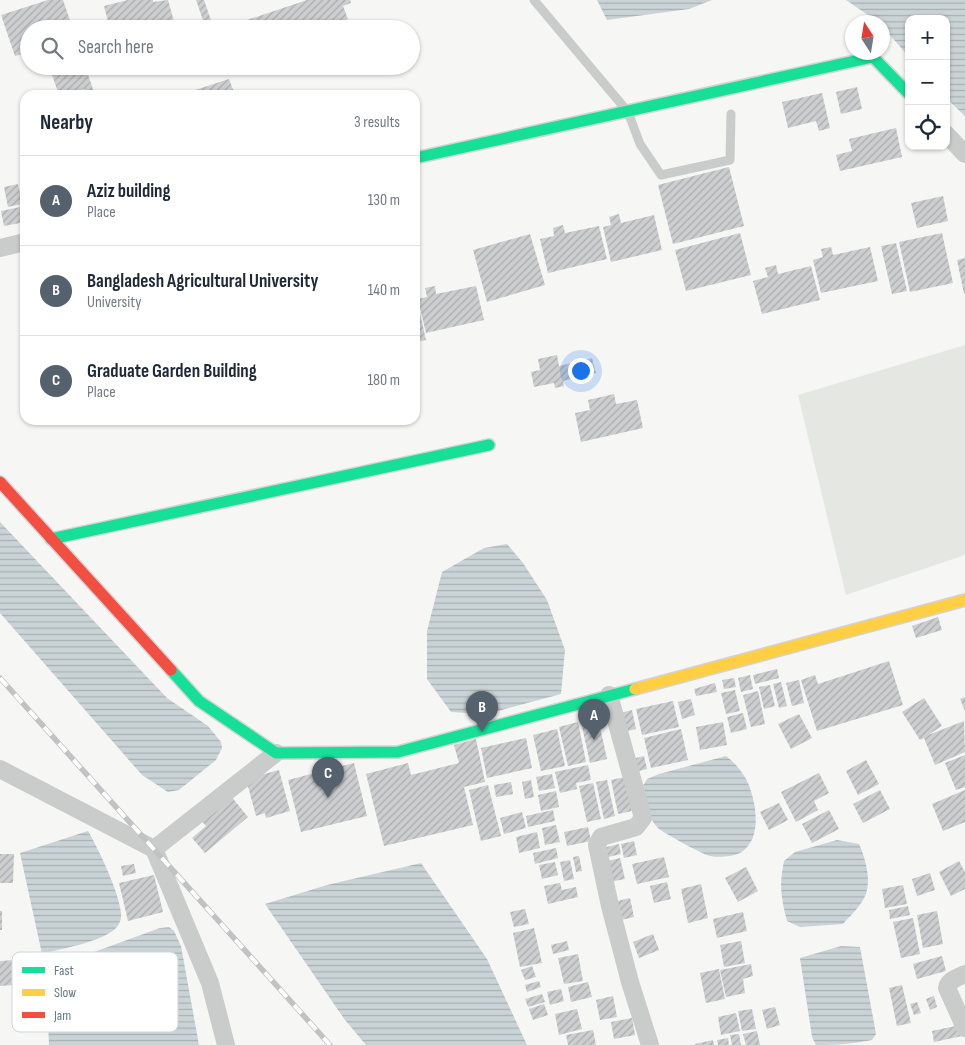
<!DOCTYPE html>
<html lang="en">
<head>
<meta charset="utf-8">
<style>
	body { margin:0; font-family:"Sofia Sans Condensed",sans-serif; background:#f2f2f3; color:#1f2937 }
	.controls { position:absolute; right:15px; top:15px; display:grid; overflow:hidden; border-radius:10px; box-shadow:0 1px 4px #0004 }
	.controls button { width:45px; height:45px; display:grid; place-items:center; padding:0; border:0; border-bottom:1px solid #e0e1e3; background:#fff; color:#1f2937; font:25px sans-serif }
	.compass { position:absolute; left:845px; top:15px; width:45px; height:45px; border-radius:50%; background:#fff; box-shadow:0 1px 4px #0004; rotate:348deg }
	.you { position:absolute; left:580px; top:370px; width:18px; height:18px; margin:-12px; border:4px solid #fff; border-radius:50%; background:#1a73e8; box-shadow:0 0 0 8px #1a73e833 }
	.badge { display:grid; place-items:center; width:32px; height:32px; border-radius:50%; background:#55616c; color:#fff; font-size:16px; font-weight:700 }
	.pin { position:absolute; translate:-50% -41px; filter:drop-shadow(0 1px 2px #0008) }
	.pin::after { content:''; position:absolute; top:26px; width:18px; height:15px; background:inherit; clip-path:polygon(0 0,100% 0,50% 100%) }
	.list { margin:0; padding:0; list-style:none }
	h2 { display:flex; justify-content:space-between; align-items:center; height:65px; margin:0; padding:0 20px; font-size:21px }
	h2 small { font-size:16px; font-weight:400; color:#747a83 }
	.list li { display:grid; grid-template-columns:32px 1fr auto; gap:15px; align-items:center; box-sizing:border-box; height:90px; padding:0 20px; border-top:1px solid #e0e1e3 }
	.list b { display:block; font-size:19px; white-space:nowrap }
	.list p { margin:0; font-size:16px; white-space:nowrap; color:#747a83 }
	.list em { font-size:16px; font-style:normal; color:#747a83 }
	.icon { flex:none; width:28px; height:28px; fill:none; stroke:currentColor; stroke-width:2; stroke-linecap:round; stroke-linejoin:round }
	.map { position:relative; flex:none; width:965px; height:1045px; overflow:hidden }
	.search { position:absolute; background:#fff; box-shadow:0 1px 4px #0004; left:20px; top:20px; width:400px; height:55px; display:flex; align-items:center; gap:12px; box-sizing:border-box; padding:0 18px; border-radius:28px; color:#747a83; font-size:19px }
	.panel { position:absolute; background:#fff; box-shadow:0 1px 4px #0004; left:20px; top:90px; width:400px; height:335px; border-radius:15px }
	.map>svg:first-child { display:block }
</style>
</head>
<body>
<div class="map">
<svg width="965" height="1045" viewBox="0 0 965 1045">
	<defs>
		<pattern id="water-rules" width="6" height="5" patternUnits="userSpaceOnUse" patternTransform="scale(1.25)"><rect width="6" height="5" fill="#cad3d5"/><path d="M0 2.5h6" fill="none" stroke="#a8b0b2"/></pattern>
		<pattern id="building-hatch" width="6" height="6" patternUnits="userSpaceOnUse" patternTransform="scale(1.25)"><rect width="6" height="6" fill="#cdcecf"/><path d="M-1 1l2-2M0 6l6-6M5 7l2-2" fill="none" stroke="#aaacae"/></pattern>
	</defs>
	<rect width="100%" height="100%" fill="#f6f6f5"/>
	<!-- park -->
	<polygon fill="#e5e8e2" points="965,345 965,555 846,595 798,395"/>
	<!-- water -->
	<g fill="url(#water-rules)">
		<polygon points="597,0 712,0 689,9 607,20"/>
		<polygon points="846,0 965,0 965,116 946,98 946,19 909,19 909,57 883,27 882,22 878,22"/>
		<polygon points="0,522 167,698 208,726 221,742 222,748 216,760 179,790 168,792 142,775 0,613"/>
		<polygon points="507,544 523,563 547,600 565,650 561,694 487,714 451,712 427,679 427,631 442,572 484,548"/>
		<path d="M726 756C734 762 741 770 746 779 756 799 764 839 740 853 734 856 718 858 710 856 704 855 661 832 657 827 648 817 645 801 641 789L647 779 659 774Z"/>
		<path d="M88 831C99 850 119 892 121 913 122 919 119 926 114 930 97 943 63 948 42 954L20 853Z"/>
		<path d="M837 840 859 844C866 860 873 884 863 900 858 909 849 917 843 924L800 927 787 921C781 898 779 884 784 861L795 852Z"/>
		<polygon points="421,863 487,959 527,1045 366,1045 345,1020 265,904 327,885"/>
		<polygon points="169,927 174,931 181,946 199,1045 49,1045 47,1001 43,978 50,968 160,928"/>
		<path d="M841 946 860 947 876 1034 872 1040C853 1044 835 1045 816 1045L812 1037 800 958Z"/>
	</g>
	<!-- building -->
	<g fill="url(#building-hatch)">
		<polygon points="48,0 63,0 73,29 29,29 29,52 15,56 1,15"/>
		<polygon points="128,0 153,0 153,2 168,0 175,25 168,26 168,29 110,29 104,6"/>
		<polygon points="196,0 204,0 214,29 206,29"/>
		<polygon points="307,0 350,0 351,3 343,6 348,19 318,29 220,29"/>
		<polygon points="49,66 85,66 95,95 86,95 84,89 65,95 59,95"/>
		<polygon points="229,79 235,95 180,95"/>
		<polygon points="857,87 862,109 841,114 836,92"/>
		<polygon points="822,93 830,128 819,131 816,121 788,128 782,102"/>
		<polygon points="896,128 902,157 840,171 836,155 852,151 849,139"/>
		<polygon points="729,167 744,226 673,244 658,185"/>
		<polygon points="18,184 22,204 8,207 4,187"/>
		<polygon points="943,196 948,221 917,228 911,203"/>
		<polygon points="25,206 25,222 4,226 1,211"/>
		<polygon points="619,214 621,223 654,215 662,250 611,262 603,227 611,225 609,217"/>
		<polygon points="563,225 565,233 599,226 607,259 548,273 540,239 554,236 553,228"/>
		<polygon points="740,233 751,275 686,291 675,250"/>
		<polygon points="942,233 953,283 910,292 899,242"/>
		<polygon points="530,234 545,285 487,302 473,250"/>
		<polygon points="896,243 907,291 892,294 881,246"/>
		<polygon points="831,247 833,255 870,247 878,281 821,293 813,260 823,257 821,249"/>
		<polygon points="965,258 965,293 964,294 957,260"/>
		<polygon points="776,265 778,274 811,266 820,300 762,314 753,281 768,277 765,268"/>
		<polygon points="435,286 436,294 476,286 484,320 426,333 418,299 427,297 425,288"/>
		<polygon points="418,305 426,340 415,342 415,306"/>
		<polygon points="557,355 559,366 592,358 596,373 563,381 564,386 555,388 554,383 534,387 531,372 540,370 538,359"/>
		<polygon points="614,394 616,404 637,400 643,428 581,442 575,413 590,410 588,400"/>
		<polygon points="938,617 942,630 916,638 912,626"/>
		<polygon points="889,661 903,705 817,731 801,680 815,675 818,684"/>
		<polygon points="777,669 779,678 755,684 753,675"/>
		<polygon points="750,675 753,689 741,692 738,678"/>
		<polygon points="734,678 736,687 724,689 722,680"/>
		<polygon points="799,680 804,703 792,706 786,683"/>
		<polygon points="781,682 787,706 779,708 773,684"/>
		<polygon points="715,683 717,692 696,696 694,689"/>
		<polygon points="770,685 775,706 764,709 759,687"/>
		<polygon points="735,690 740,711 726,714 721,693"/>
		<polygon points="758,691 765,724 751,727 743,695"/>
		<polygon points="965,697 965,711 960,699"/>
		<polygon points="924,698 942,726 928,735 964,721 965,752 935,765 924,738 920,740 902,712"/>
		<polygon points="691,699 695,715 682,719 678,702"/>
		<polygon points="673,701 679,727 642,735 636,709"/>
		<polygon points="632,710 636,729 624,732 620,713"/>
		<polygon points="743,713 747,729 731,733 727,717"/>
		<polygon points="799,714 812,738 791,749 778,724"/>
		<polygon points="598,718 607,759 590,763 581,722"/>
		<polygon points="578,722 586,762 568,766 559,727"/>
		<polygon points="723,722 727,745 700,750 696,727"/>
		<polygon points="557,729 565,766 541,771 533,735"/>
		<polygon points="681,729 688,760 651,768 644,738"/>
		<polygon points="526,738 532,768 487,778 481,748"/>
		<polygon points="476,739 485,782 464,787 473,825 384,846 366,774 408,763 411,775 459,763 454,745"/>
		<polygon points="965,755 965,787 956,790 945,763"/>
		<polygon points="644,756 647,769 635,772 632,759"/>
		<polygon points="866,760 879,784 858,795 846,771"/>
		<polygon points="354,763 367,816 301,832 288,780"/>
		<polygon points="588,765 591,780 576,783 577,789 560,793 555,772"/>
		<polygon points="279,770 290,811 266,818 265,813 256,816 246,779"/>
		<polygon points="819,773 829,793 814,801 818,810 796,822 781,792"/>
		<polygon points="552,774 555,788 539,791 536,777"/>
		<polygon points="625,777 632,811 618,814 611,780"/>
		<polygon points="531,780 534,797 525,799 522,782"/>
		<polygon points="607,780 615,816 604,819 596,782"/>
		<polygon points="511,782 513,794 496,797 494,785"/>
		<polygon points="593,783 601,819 587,822 579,786"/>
		<polygon points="488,785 501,836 481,841 469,790"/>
		<polygon points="880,790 890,809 863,823 853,804"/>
		<polygon points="965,790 965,822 943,831 932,804"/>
		<polygon points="556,791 559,807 541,811 538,795"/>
		<polygon points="230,795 248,817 205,853 192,838 206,826 200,819"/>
		<polygon points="779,803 788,820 769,830 760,812"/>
		<polygon points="553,810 555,821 528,827 526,816"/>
		<polygon points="829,810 839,829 812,843 802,824"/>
		<polygon points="522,812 526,828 504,834 500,818"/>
		<polygon points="556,825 560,842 545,845 542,828"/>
		<polygon points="588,827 591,841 567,846 564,832"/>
		<polygon points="537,832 540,848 519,853 516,837"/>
		<polygon points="634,841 637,855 624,858 621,844"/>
		<polygon points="619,844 621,854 604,858 602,848"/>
		<polygon points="556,848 558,858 535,864 533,853"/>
		<polygon points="0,854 14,854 13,883 0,883"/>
		<polygon points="579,856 582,871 576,872 573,857"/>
		<polygon points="664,857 669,877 637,884 632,864"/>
		<polygon points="620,858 625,879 609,882 604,862"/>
		<polygon points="570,860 574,879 564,881 560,862"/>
		<polygon points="959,861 965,872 965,889 951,896 939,872"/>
		<polygon points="555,862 558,875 542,879 539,865"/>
		<polygon points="134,864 136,873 123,876 121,866"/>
		<polygon points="746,867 758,891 738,902 725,878"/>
		<polygon points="930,873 935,890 917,896 912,879"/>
		<polygon points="154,875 163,912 128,921 119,883"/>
		<polygon points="667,882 671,899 654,903 650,886"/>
		<polygon points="560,883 562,890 576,887 578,897 548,904 544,886"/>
		<polygon points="701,884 708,918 688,923 681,889"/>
		<polygon points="903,885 907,904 885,908 882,889"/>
		<polygon points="630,898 634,917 617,921 613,902"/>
		<polygon points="908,906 910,915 890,919 889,910"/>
		<polygon points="525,909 529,924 514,927 510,912"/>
		<rect x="0" y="911" width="2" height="19"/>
		<polygon points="937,911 943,944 923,948 917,915"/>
		<polygon points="743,912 747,931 717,938 713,919"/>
		<polygon points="913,918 920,954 901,958 893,922"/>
		<polygon points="534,928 542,963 520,967 513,933"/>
		<polygon points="653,934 659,950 639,958 633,942"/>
		<polygon points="567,941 569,950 553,954 551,945"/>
		<polygon points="741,941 745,963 724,967 720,945"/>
		<polygon points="578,954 583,981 564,984 558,958"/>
		<polygon points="942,956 946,971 917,979 913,964"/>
		<polygon points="14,960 15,985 0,986 0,961"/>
		<polygon points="751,964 753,976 743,979 745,993 726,997 720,970"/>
		<polygon points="532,966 536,977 525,980 521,970"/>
		<polygon points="719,969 725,999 706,1003 700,973"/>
		<polygon points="539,981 541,987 527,992 525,985"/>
		<polygon points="588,982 592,997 571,1002 568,987"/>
		<polygon points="902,985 911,1023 897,1026 889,988"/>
		<polygon points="561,989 564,1001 550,1005 547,992"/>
		<polygon points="542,994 545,1002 528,1007 525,999"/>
		<polygon points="613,996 617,1017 600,1020 596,1000"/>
		<polygon points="934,996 937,1007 930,1010 926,999"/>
		<polygon points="917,1002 921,1013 914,1015 910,1004"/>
		<polygon points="544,1004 548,1015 533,1020 529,1009"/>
		<polygon points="775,1007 780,1025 767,1029 762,1010"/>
		<polygon points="577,1009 582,1029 559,1035 555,1014"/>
		<polygon points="752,1009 756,1029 742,1031 738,1011"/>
		<polygon points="736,1013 740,1031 721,1035 718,1017"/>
		<polygon points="632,1018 635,1035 614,1039 611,1022"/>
		<polygon points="960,1025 962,1036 934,1042 932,1031"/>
		<polygon points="593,1030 596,1045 568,1045 566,1035"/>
		<polygon points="757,1031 760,1045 746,1045 743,1034"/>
		<polygon points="739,1034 741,1045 732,1045 730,1035"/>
		<polygon points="728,1038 729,1045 718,1045 717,1040"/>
		<polygon points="713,1040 714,1045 695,1045 695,1044"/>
	</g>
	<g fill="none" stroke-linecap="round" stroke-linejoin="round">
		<!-- fast casing -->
		<g stroke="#d2d3d4" stroke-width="14">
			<g id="fast">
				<polyline points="415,158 873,57 909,94"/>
				<polyline points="51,539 489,445"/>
				<polyline points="171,670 199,701 276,753 398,752 635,689"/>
			</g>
		</g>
		<!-- slow casing -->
		<g stroke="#d2d3d4" stroke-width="14">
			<polyline id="slow" points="635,689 965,600"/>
		</g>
		<!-- jam casing -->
		<g stroke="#d2d3d4" stroke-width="14">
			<polyline id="jam" points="0,482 171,670"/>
		</g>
		<!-- lane -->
		<polyline stroke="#cacccc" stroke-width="9" points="534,0 628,112 640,144 661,175 730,160 731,114"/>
		<!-- street -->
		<g stroke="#cacccc" stroke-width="18">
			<polyline points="946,134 965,154"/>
			<polyline points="0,248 25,242"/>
			<polyline points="609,695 643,818 636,827 601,837 597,845 610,906 630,982 650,1045"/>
			<polyline points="0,769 154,849 276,753"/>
			<polyline points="154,849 210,983 226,1045"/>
			<path d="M965 974C959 977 948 980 947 988L965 1028"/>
		</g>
		<!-- fast -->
		<use href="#fast" stroke="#16e098" stroke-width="11"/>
		<!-- slow -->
		<use href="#slow" stroke="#ffcf43" stroke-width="11"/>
		<!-- jam -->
		<use href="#jam" stroke="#f24e42" stroke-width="11"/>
		<!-- rail casing -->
		<g stroke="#c0c2c3" stroke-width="5.5">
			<polyline id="rail" points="0,678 330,1045"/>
		</g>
		<!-- rail -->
		<use href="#rail" stroke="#fff" stroke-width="4" stroke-dasharray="11" stroke-linecap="butt"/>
	</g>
	<!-- legend -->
	<rect x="12" y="952" width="166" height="80" rx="8" fill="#fff" stroke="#d1d7da" stroke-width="1"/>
	<rect x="22" y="967" width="23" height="6" fill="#16e098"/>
	<rect x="22" y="989" width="23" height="7" fill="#ffcf43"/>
	<rect x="22" y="1012" width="23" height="6" fill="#f24e42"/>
	<g font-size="14" fill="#667984">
		<text x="54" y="975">Fast</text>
		<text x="54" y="997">Slow</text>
		<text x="54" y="1020">Jam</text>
	</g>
</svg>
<div class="controls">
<button>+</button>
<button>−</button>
<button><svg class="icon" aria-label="locate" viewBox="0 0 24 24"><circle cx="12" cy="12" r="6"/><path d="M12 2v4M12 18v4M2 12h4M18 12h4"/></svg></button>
</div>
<svg class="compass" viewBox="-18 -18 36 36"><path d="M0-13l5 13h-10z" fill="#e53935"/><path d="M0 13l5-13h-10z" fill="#747a83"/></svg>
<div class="you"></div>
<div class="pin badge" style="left:594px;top:740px">A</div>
<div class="pin badge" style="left:482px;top:732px">B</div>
<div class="pin badge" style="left:328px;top:798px">C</div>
<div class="search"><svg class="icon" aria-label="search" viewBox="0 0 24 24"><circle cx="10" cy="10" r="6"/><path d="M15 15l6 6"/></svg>Search here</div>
<section class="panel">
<h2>Nearby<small>3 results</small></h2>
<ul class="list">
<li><span class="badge">A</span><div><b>Aziz building</b><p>Place</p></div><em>130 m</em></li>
<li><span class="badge">B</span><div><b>Bangladesh Agricultural University</b><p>University</p></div><em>140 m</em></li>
<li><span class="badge">C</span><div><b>Graduate Garden Building</b><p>Place</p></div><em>180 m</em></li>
</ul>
</section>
</div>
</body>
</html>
